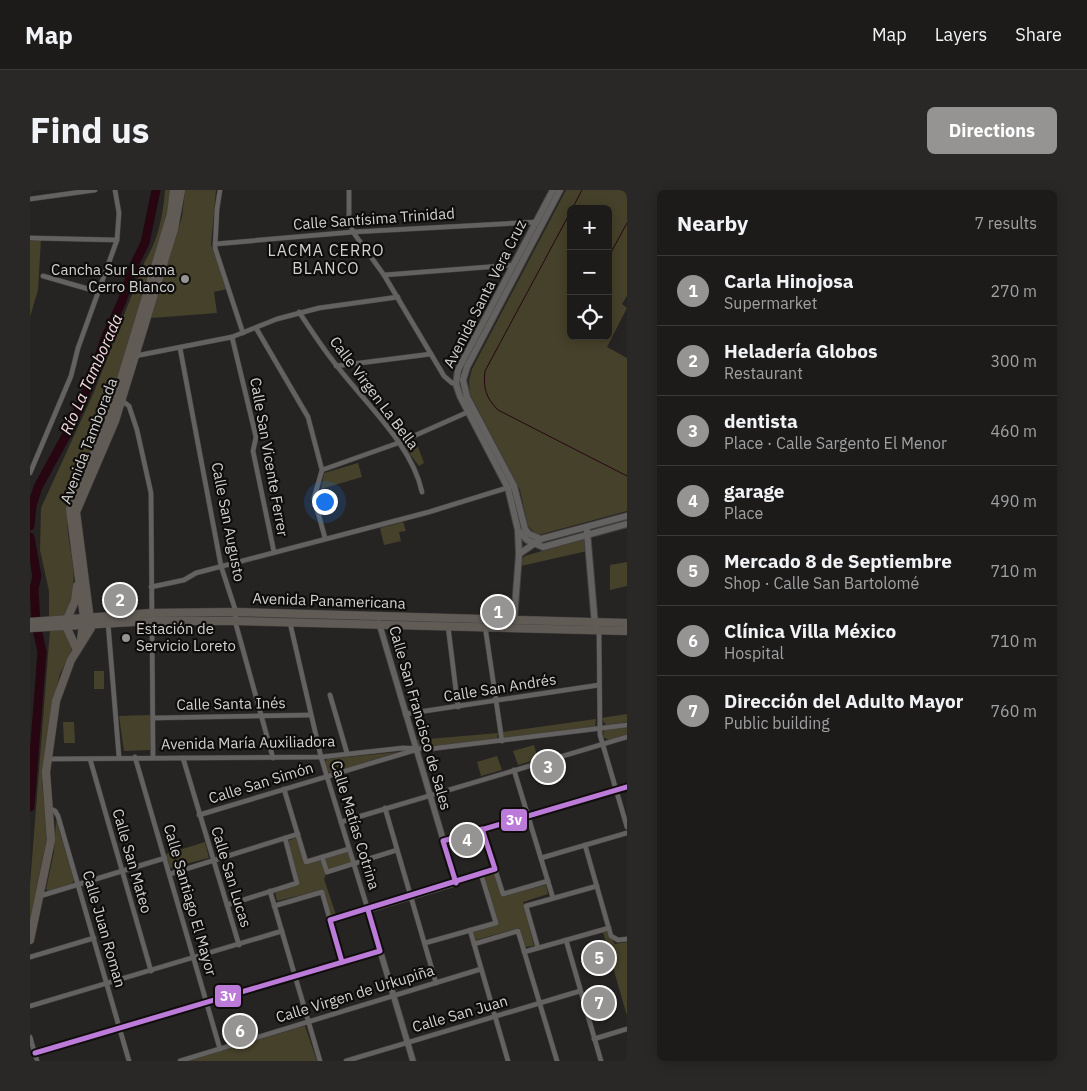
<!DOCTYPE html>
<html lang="en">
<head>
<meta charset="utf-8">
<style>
	body { margin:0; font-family:"IBM Plex Sans",sans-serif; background:#292827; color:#f1f3f6 }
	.controls { position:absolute; right:15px; top:15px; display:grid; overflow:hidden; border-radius:8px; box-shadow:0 2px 12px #0003 }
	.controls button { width:45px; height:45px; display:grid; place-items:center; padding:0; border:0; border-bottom:1px solid #3a3939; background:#1c1b1a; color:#f1f3f6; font:25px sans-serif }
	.you { position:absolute; left:294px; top:311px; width:18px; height:18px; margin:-12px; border:4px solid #fff; border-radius:50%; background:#1a73e8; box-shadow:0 0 0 8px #1a73e833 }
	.badge { display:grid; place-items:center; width:32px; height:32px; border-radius:50%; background:#969493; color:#fff; font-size:16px; font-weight:700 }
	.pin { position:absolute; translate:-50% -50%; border:2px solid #fff; box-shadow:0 1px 5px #0006 }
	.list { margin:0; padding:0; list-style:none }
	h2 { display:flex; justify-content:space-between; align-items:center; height:65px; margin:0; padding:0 20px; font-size:21px }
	h2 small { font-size:16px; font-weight:400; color:#a0a1a2 }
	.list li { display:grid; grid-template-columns:32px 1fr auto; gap:15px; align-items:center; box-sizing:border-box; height:70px; padding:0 20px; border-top:1px solid #3a3939 }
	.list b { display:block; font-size:19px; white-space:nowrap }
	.list p { margin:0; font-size:16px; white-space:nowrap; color:#a0a1a2 }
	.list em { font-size:16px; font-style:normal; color:#a0a1a2 }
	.icon { flex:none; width:28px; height:28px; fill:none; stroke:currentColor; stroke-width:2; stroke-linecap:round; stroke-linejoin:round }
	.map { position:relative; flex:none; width:597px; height:871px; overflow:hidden; border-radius:8px }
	header { display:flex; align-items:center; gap:30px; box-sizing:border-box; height:70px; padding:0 25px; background:#1c1b1a; border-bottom:1px solid #3a3939 }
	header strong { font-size:24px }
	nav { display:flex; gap:28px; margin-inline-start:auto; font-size:18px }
	.intro { display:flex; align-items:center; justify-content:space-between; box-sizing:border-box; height:120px; padding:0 30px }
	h1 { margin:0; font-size:35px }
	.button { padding:12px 22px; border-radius:8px; background:#969493; color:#fff; font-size:18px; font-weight:700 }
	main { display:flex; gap:30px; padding:0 30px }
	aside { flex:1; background:#1c1b1a; border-radius:8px; box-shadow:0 2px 12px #0003 }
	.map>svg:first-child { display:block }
</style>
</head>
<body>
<header>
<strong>Map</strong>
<nav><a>Map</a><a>Layers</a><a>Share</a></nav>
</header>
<div class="intro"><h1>Find us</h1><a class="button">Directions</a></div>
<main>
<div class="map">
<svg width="597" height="871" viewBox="0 0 597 871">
	<rect width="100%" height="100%" fill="#262423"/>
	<!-- green -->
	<g fill="#46412a" fill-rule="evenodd">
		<path d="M135 0H141V12L73 236 38 318C33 357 56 384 34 427H19V401L10 360 11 318 64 202 115 71C128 50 133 26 135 0Z"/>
		<polygon points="155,0 186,0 181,55 197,99 184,102 187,123 121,128 152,27"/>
		<path d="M536 0H597V106L592 114 597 118 577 157 597 168V321L512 344H506L498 336 490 300 440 204 439 190 442 179ZM541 19H578V146H541Z"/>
		<polygon points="11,49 8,100 0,127 0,51"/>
		<polygon points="385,249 394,273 389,276 373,255"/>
		<polygon points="328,273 332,287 291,299 294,283"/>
		<polygon points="373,332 376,341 369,342 371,351 354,355 350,338"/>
		<polygon points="556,348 557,361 491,376 492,369 495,366"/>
		<polygon points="597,372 597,396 580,400 580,375"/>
		<polygon points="210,426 342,430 342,432 210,428"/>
		<polygon points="35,439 42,460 30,484 21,518 12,590 17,647 0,731 0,695 20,440"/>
		<rect x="64" y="481" width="10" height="18"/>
		<polygon points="597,524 597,532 576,535 571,528"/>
		<polygon points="120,525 120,560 94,561 89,526"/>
		<polygon points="566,529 565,537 474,548 473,542"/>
		<polygon points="33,532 44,532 45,553 34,553"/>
		<polygon points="597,537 597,544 579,550 573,547 574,540"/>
		<polygon points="468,543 467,549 389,559 387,550"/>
		<polygon points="504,555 508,569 488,575 483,561"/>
		<polygon points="368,562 301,583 297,581 295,572 297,569"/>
		<polygon points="467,566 472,580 451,586 447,572"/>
		<polygon points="26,630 44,690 42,694 18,701 16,699 24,662"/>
		<polygon points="267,647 274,673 291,670 297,683 294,689 306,725 301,725 292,700 247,711 245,702 267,695 258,651"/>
		<polygon points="175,652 179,668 140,678 136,664"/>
		<polygon points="319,661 322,672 298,680 295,669"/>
		<polygon points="464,681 472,706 516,695 518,704 493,712 504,756 495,757 489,738 446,750 443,742 466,735 466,727 454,685"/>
		<polygon points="573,742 577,742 585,754 597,752 597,826"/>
		<polygon points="275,836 287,871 157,871 274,836"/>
	</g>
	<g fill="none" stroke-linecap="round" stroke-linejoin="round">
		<!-- stream -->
		<g stroke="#270612" stroke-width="1">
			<polyline points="542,19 552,0"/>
			<path d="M541 21 455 181C453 198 456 208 468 220L597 286"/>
			<polyline points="578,68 597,33"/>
			<polyline points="0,559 4,559"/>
		</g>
		<!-- river -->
		<g stroke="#270612" stroke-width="9">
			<polyline points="0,336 2,316 8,297 38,242 56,203 76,146 92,111 105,73 115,53 126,0"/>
			<polyline points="0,347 7,386 4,399 6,434 12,462 0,617"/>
		</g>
		<!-- minor casing -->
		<g stroke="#424040" stroke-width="5.5">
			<g id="minor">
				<polyline points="190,0 187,19 185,58 213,143"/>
				<polyline points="319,0 319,30 323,42 354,85 414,186 422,193 427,193"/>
				<polyline points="0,9 65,0"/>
				<polyline points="0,48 87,50"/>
				<polyline points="185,54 323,42 506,32"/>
				<polyline points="354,85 484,75"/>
				<polyline points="13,86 69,102"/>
				<path d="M269 122C281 140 293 159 307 176 336 214 382 255 392 302"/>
				<polyline points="226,138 278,227 292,280 284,308 295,348"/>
				<polyline points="202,147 226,247 223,261 244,362"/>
				<polyline points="150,158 191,376 206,422 205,431 243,568"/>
				<polyline points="105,166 202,147 247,129 289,118 368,107"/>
				<polyline points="306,176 401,164"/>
				<polyline points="91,210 99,216 107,240 121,303 123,568"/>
				<polyline points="292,280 368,253 438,222"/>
				<polyline points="0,283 41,186 48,158 87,50 89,23 85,0"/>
				<polyline points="121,397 154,390 166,383 399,322 480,297"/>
				<polyline points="78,433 89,567"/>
				<polyline points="260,433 291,567 338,720 300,730"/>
				<polyline points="418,436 428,517"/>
				<polyline points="455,436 472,551"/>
				<polyline points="569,440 570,545 597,637"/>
				<polyline points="300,505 317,563"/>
				<polyline points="375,524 569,495"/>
				<polyline points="123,528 280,525"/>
				<polyline points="105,567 190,859"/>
				<polyline points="153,568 209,755"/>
				<polyline points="17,569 291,567 373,558 399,559 597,535"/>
				<polyline points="60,569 121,781"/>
				<polyline points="484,580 523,708"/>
				<polyline points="254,599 276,672 319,659"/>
				<polyline points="19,618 25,621 28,626 99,871"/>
				<polyline points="355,618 406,793"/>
				<polyline points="169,625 385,560"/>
				<polyline points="311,632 597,547"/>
				<polyline points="452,639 473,704 518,691"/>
				<polyline points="413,651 597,597"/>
				<polyline points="555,655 581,746 588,750 597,749"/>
				<polyline points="292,667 297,682 367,660"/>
				<polyline points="511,668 597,643"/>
				<polyline points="140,684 268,644"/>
				<polyline points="426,693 465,679"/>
				<polyline points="240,701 290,871"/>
				<polyline points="10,706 135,668"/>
				<polyline points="197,715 267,693 255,648"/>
				<polyline points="244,716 292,702 312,772"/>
				<polyline points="440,740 478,871"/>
				<polyline points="536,750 571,871"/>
				<polyline points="395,753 466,733 451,684"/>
				<polyline points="444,754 488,741 527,871"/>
				<polyline points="508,758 496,716 567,696"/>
				<polyline points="494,762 579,738"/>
				<polyline points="0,767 64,748"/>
				<polyline points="0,816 252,741"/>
				<polyline points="0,847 7,871"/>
				<polyline points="564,849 597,839"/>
				<polyline points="5,863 350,761"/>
				<polyline points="150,871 451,779"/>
				<polyline points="316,871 550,801"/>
			</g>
		</g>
		<!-- tertiary casing -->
		<g stroke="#424040" stroke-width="7">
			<polyline id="tertiary" points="349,433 426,693 338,720 383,871"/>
		</g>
		<!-- secondary casing -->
		<g stroke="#424040" stroke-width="8">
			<g id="secondary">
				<polyline points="523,0 428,180 426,194 430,206 478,298 488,340 497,350 513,357 597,334"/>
				<polyline points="557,341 565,435"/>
				<polyline points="511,349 499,344 495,339 484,296 437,207 433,190 437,177 530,0"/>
				<polyline points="489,364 511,349 597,326"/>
				<polyline points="484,430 489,364 488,341"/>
			</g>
		</g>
		<!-- primary casing -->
		<g stroke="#424040" stroke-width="9">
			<g id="primary">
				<polyline points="37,429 45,411 47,396"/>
				<polyline points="0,432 121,423 206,422 597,433"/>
				<polyline points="36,436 47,460"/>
				<polyline points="0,438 121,431 205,431 597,441"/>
				<polyline points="51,450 54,427 40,319 80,226 141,24 144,0"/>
				<polyline points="0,750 21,650 16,582 26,511 41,470 61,438 46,322 85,231 144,39 151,0"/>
			</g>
		</g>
		<!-- minor -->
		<use href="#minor" stroke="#636261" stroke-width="4.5"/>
		<!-- tertiary -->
		<use href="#tertiary" stroke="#636261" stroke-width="5.5"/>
		<!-- secondary -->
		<use href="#secondary" stroke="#636261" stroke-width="6"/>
		<!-- primary -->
		<use href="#primary" stroke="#615b55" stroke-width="8"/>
		<!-- bus-1 casing -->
		<g stroke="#0f0d0c" stroke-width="9">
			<g id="bus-1">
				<polyline points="426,693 413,651 597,597"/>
				<polyline points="312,772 300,730 465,679 452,639"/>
				<polyline points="5,863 350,761 338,720"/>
			</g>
		</g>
		<!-- bus-1 -->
		<use href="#bus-1" stroke="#bd7bd9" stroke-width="5"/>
	</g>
	<!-- markers -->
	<g fill="#969493" stroke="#0f0d0c" stroke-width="2">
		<circle cx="155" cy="89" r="5"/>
		<circle cx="96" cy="448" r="5"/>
	</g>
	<g text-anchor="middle" stroke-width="4.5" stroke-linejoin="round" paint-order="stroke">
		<!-- street labels -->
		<g font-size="15" fill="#d3d1d0" stroke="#0f0d0c">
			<text transform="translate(344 29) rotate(-4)" y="5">Calle Santísima Trinidad</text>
			<text transform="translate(455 104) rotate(-63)" y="5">Avenida Santa Vera Cruz</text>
			<text transform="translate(344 203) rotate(53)" y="5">Calle Virgen La Bella</text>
			<text transform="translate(59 251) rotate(-69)" y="5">Avenida Tamborada</text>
			<text transform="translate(239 267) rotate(80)" y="5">Calle San Vicente Ferrer</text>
			<text transform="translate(198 332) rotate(79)" y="5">Calle San Augusto</text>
			<text transform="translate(299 411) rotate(2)" y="5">Avenida Panamericana</text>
			<text transform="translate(470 498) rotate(-9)" y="5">Calle San Andrés</text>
			<text transform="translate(201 514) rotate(-1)" y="5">Calle Santa Inés</text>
			<text transform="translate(390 528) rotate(74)" y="5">Calle San Francisco de Sales</text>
			<text transform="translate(218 553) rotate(-1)" y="5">Avenida María Auxiliadora</text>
			<text transform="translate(231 593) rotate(-17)" y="5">Calle San Simón</text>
			<text transform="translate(325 635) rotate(73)" y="5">Calle Matías Cotrina</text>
			<text transform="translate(102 671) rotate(74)" y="5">Calle San Mateo</text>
			<text transform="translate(201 687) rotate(73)" y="5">Calle San Lucas</text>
			<text transform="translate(160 710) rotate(74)" y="5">Calle Santiago El Mayor</text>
			<text transform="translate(74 739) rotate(74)" y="5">Calle Juan Roman</text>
			<text transform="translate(325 804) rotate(-17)" y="5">Calle Virgen de Urkupiña</text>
			<text transform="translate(430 824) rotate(-16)" y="5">Calle San Juan</text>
		</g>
		<!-- poi labels -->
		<g font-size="15" fill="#d3d1d0" stroke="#0f0d0c" text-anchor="end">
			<text x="145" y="85">Cancha Sur Lacma<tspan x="145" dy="17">Cerro Blanco</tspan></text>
			<text x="106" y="444" text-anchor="start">Estación de<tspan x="106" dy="17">Servicio Loreto</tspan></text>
		</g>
		<!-- neighbourhood labels -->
		<g font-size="16" letter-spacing="1" fill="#d3d1d0" stroke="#0f0d0c">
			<text x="296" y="66">LACMA CERRO<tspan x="296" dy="18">BLANCO</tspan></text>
		</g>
		<!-- water labels -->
		<g font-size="16" font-style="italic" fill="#f9d9e0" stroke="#0f0d0c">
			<text transform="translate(61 184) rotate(-66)" y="6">Río La Tamborada</text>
		</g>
	</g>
	<g stroke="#0f0d0c" stroke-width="2">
		<rect x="470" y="618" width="28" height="24" rx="5" fill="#bd7bd9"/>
		<rect x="184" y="794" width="28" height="24" rx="5" fill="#bd7bd9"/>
	</g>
	<g font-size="14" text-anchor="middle" font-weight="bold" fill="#fff">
		<text x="484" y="635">3v</text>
		<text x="198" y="811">3v</text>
	</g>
</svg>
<div class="controls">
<button>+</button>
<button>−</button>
<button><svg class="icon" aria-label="locate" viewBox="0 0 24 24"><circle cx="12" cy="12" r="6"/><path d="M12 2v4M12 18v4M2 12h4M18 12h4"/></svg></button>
</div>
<div class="you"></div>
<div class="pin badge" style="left:468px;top:422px">1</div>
<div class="pin badge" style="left:90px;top:410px">2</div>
<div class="pin badge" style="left:518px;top:577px">3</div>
<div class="pin badge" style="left:437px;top:650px">4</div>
<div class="pin badge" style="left:569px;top:768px">5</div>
<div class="pin badge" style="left:210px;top:841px">6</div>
<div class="pin badge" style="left:569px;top:813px">7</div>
</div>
<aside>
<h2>Nearby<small>7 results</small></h2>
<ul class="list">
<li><span class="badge">1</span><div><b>Carla Hinojosa</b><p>Supermarket</p></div><em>270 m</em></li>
<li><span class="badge">2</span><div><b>Heladería Globos</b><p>Restaurant</p></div><em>300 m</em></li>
<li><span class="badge">3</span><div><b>dentista</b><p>Place · Calle Sargento El Menor</p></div><em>460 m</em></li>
<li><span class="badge">4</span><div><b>garage</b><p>Place</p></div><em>490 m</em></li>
<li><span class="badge">5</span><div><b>Mercado 8 de Septiembre</b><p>Shop · Calle San Bartolomé</p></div><em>710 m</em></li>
<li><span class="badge">6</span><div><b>Clínica Villa México</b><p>Hospital</p></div><em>710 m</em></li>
<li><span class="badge">7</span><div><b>Dirección del Adulto Mayor</b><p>Public building</p></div><em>760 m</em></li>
</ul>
</aside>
</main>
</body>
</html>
